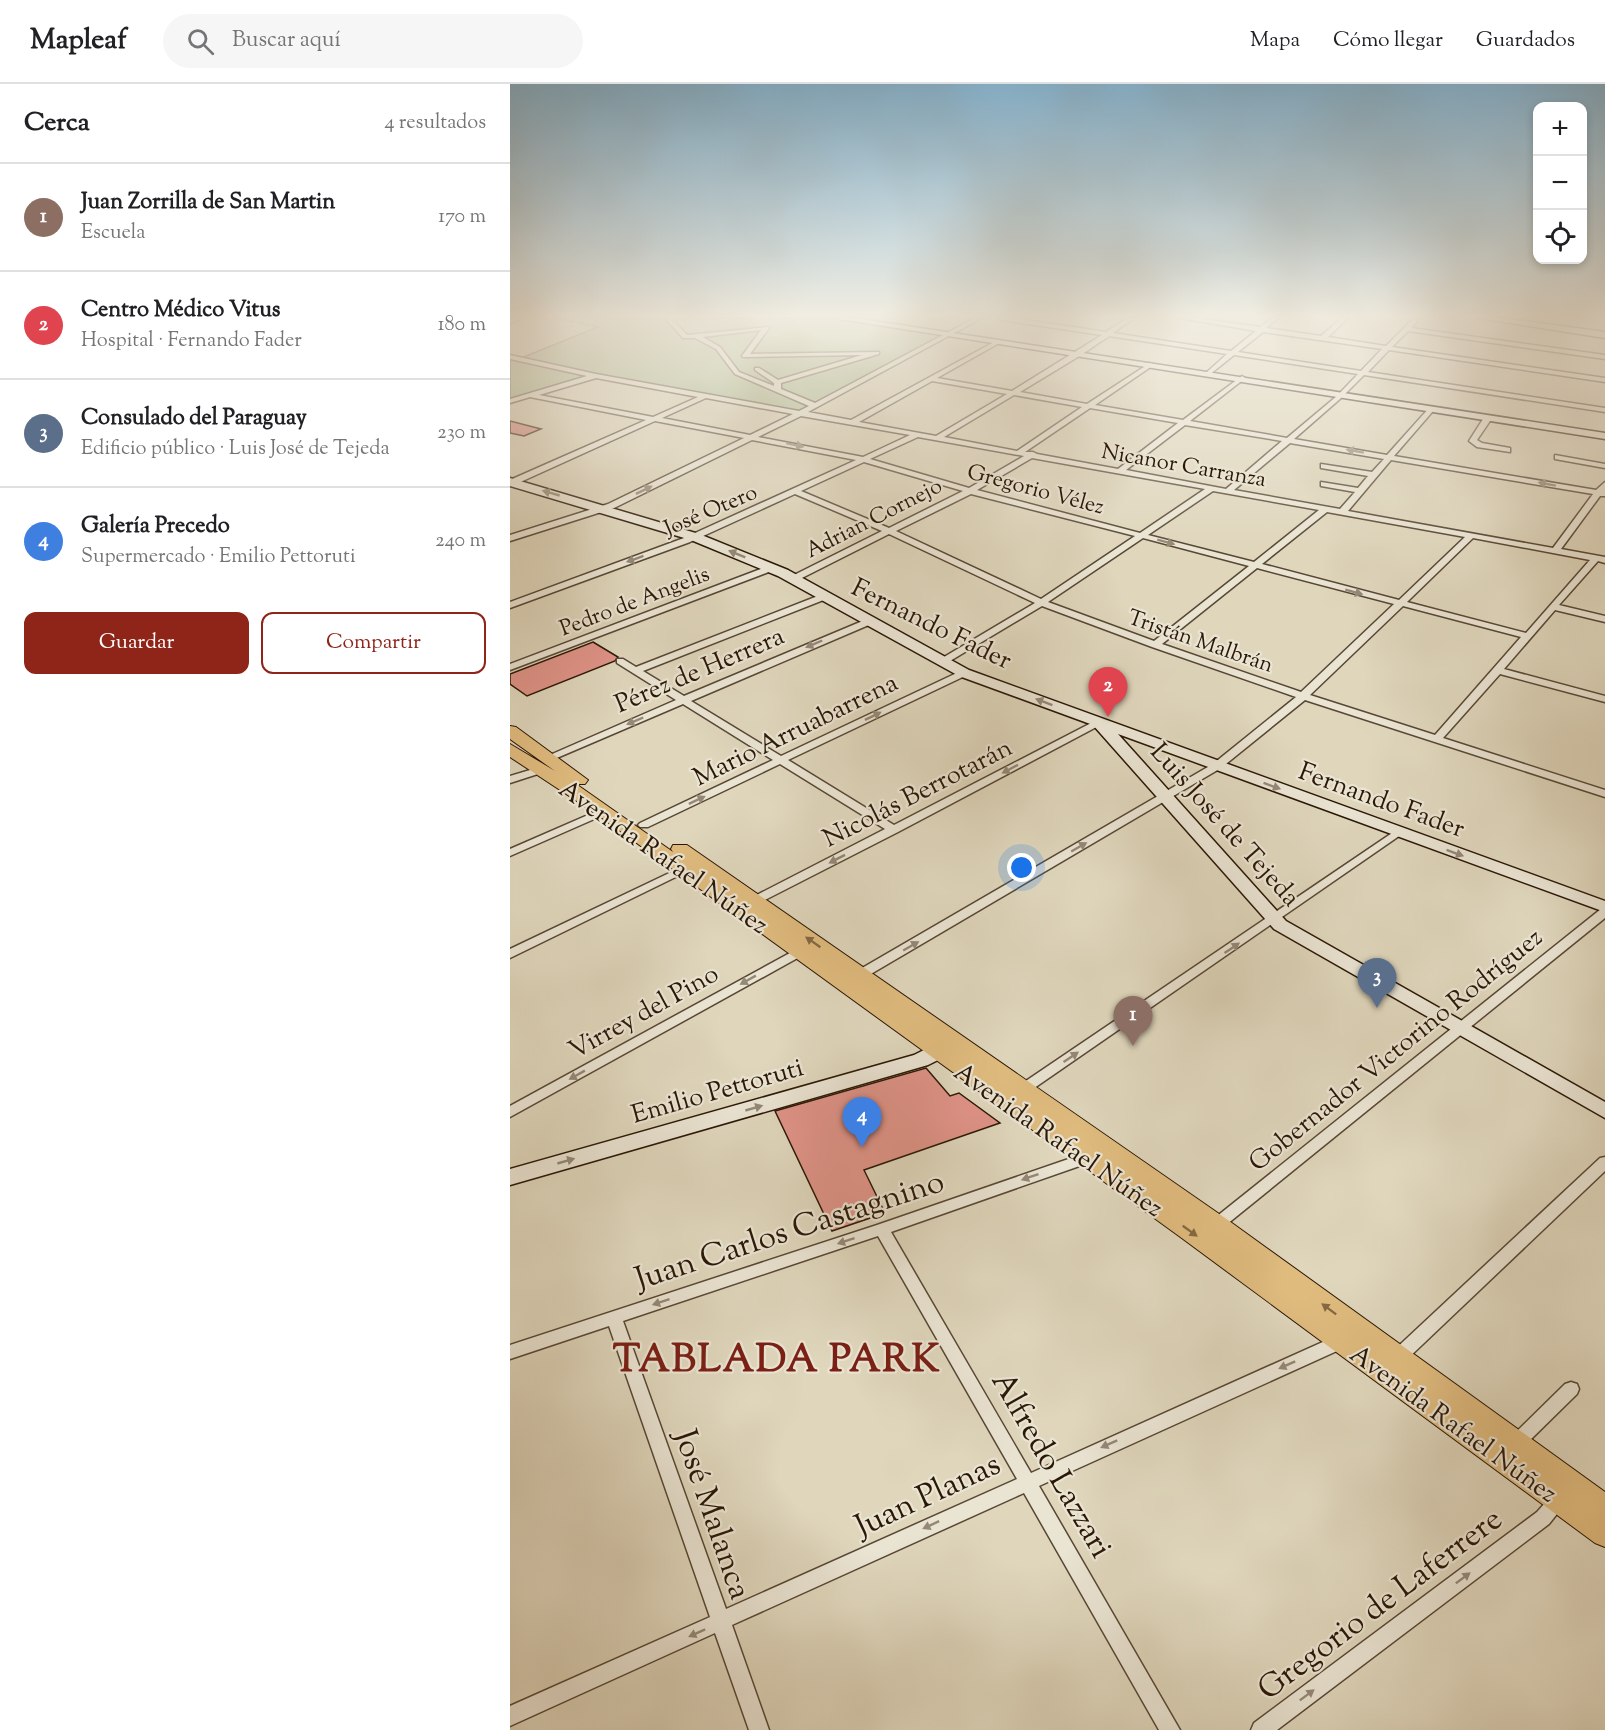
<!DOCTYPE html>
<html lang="es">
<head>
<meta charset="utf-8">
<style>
	body { margin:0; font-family:"Sorts Mill Goudy",serif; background:#f6f6f6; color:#202124 }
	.controls { position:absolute; right:18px; top:18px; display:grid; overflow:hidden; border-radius:12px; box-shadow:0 3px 9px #0003 }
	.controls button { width:54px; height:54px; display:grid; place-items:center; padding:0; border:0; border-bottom:2px solid #e0e0e0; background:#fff; color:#202124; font:30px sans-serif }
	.you { position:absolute; left:512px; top:784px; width:21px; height:21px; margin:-15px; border:4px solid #fff; border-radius:50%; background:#1a73e8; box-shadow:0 0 0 9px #1a73e833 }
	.badge { display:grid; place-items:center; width:39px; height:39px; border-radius:50%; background:#8f2418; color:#fff; font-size:20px; font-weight:700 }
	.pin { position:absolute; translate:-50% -50px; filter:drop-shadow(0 2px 3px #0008) }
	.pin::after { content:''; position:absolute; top:32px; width:21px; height:18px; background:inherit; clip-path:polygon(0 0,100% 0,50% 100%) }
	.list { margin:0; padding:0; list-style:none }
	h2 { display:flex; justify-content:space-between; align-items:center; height:78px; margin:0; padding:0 24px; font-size:26px }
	h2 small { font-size:20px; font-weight:400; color:#757577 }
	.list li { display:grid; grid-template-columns:39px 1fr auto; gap:18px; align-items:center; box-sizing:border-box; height:108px; padding:0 24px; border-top:2px solid #e0e0e0 }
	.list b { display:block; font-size:22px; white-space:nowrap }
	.list p { margin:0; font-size:20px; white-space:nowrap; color:#757577 }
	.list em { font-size:20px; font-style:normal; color:#757577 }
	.actions { display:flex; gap:12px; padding:18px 24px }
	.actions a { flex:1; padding:14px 0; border:2px solid #8f2418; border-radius:12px; text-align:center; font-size:21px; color:#8f2418 }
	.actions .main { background:#8f2418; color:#fff }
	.icon { flex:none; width:33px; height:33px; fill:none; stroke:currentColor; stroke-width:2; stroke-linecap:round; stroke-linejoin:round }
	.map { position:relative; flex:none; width:1095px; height:1646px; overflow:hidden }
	header { display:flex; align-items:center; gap:36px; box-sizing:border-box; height:84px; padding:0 30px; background:#fff; border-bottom:2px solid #e0e0e0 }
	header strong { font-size:28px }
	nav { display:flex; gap:33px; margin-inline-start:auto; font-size:21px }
	.search { width:420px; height:54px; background:#f6f6f6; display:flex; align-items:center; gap:15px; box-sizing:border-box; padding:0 21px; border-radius:33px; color:#757577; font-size:22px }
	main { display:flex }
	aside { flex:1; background:#fff }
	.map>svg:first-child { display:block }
</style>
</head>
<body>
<header>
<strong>Mapleaf</strong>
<div class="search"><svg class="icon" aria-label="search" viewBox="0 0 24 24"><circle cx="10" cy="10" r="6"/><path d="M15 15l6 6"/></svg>Buscar aquí</div>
<nav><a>Mapa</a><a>Cómo llegar</a><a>Guardados</a></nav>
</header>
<main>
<aside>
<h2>Cerca<small>4 resultados</small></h2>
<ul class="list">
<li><span class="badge" style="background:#8d6e63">1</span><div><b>Juan Zorrilla de San Martin</b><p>Escuela</p></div><em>170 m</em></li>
<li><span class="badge" style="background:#e0444e">2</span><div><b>Centro Médico Vitus</b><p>Hospital · Fernando Fader</p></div><em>180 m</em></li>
<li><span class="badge" style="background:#5c6f8a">3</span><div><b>Consulado del Paraguay</b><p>Edificio público · Luis José de Tejeda</p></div><em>230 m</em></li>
<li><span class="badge" style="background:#3f7fe0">4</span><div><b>Galería Precedo</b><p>Supermercado · Emilio Pettoruti</p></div><em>240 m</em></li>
</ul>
<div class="actions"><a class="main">Guardar</a><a>Compartir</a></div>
</aside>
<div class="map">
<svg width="1095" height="1646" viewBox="0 0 1095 1646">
	<rect width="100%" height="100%" fill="#dfd6bc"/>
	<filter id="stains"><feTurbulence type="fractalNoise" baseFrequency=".00333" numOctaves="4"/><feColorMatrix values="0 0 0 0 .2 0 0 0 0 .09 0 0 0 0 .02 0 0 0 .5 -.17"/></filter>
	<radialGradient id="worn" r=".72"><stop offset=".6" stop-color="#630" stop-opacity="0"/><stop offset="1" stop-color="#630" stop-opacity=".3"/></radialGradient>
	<!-- green -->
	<polygon fill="#adbf94" stroke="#6c6b4d" stroke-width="1.5" points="44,234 328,234 439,250 293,328 86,292 0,317 0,273 9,275 88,243"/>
	<!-- building -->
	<g fill="#e09388" stroke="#2a1706" stroke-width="1.5">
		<polygon points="0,337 31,345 14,352 0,349"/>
		<polygon points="83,558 108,573 105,577 17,612 0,600 0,590"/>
		<polygon points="416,984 440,1012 449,1009 490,1039 354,1086 375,1129 322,1147 265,1027"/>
	</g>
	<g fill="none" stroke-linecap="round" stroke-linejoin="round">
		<!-- street casing -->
		<g stroke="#574734" stroke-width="3">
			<g id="street">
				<path d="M155 234H161L177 251 258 243 259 244 240 270 369 268V270L271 299V305L305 319 465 234H472L298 328 341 336 486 257 491 258 427 294 502 307 592 251 491 236 488 234H502L596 248 617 234H624L603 249 721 267 746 247 670 234H684L750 243 762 234H768L756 244 811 252 832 234H838L818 253 876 262 904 234H910L901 244 1095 271V275L898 247 882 263 1095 294V298L879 266 858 288 1095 324V328L854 291 831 314 784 355 877 371 920 323 924 325 923 327 884 372 1086 406 1095 398V412H1090L1051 465 1095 473V479L1088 477 1049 521 1095 532V538L1045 526 994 585 1095 612V618L990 590 933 654 1095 706V713L795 616 711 684 354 894 339 895 337 892 339 889 347 887 703 680 786 613 642 563 532 522 435 580H429V576L525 519 379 450 286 497H280V493L372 447 285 410 180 458 0 524V518L174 454 346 376 242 356 104 424 0 457V451L98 420 234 354 145 337 6 400H0V396L136 336 20 313 0 319V315L77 292 0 275V271L86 290 289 327 299 322 225 290 206 265 185 254H173ZM251 246 232 272 233 273 352 271 268 296 249 284H245V286L264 299V302L229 288 210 263 193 253ZM753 248 872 265 851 287 728 268ZM599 252 717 270 697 288 696 289 699 291 724 271 848 290 827 312 777 354 680 337 734 295 735 294 732 292 673 336 585 321 642 282V280L640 279 577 320 510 308 571 271ZM86 294 188 313 143 333 29 311ZM422 297 497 310 426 352 349 338ZM504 311 572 323 507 367 434 353ZM196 314 283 330 240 351 152 334ZM580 324 668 339 608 385 527 370 523 368H515ZM291 332 400 351 353 373 248 353ZM675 341 772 357 716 405 616 386ZM408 353 514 372 459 404 360 375ZM780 359 874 375 862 388 811 380V384L858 392 848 404 811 398V402L845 408 830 425 724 406ZM522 374 695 405 630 449 467 406ZM881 376 1083 410 1043 464 838 427ZM354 378 453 407 379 444 291 407ZM703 407 809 426 744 478 638 451ZM461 410 625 452 531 515 386 447ZM817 428 955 453 889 516 752 480ZM633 454 739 482 644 557 538 518ZM963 454 1080 476 1016 549 897 518ZM747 484 884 520 791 608 652 560ZM893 522 1011 553 925 651 800 611Z"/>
				<polygon points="975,332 982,334 967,356 972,359 1000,364 1000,368 967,363 959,357"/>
				<polygon points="1045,371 1095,380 1095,384 1045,375"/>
				<polygon points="261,481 264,482 264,486 0,586 0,580"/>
				<polygon points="313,510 316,511 316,515 133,587 174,612 355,536 361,536 361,540 181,617 271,672 451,587 457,587 457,591 278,676 384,741 585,637 589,636 594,639 388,748 245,821 241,820 239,817 241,814 375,745 270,680 138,743 130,743 128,741 130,739 263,676 173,620 42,676 38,677 33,674 166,616 107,579 107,575 113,575 126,583"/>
				<polygon points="30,683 35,686 34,688 0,699 0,692"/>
				<polygon points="94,724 100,727 98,729 0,772 0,765"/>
				<polygon points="888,745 894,748 892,750 517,1009 507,1009 505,1006 507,1003"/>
				<polygon points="174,782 178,783 180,785 178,787 0,874 0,865"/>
				<polygon points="1095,824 1095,834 711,1145 706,1147 701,1145 698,1141 701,1137 1091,825"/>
				<polygon points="289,864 293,865 295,868 293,871 0,1033 0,1022"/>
				<path d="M576 1069 581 1070 583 1074 581 1078 381 1148 521 1389 826 1252 832 1250 838 1252 840 1257 838 1262 529 1402 670 1646H649L514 1409 222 1541 259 1646H239L205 1549 0 1642V1622L200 1533 99 1242 0 1275V1261L367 1141ZM368 1152 507 1395 216 1525 113 1237Z"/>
				<polygon points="1095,1073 1095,1087 893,1279 887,1281 881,1279 879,1274 881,1269 1090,1074"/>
				<polygon points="1061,1298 1067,1300 1069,1305 1067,1310 1011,1365 1005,1367 999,1365 996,1360 999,1355 1055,1300"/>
				<polygon points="1049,1408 1055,1410 1058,1416 1039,1440 767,1646 741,1646 744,1639 1027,1428 1043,1410"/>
			</g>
		</g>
		<!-- secondary casing -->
		<g stroke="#2a1706" stroke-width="3">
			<g id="secondary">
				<polygon points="0,234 12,234 0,239"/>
				<polygon points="323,234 345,234 1095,349 1095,355"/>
				<polygon points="968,234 991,234 1095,248 1095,254"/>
				<polygon points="0,394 189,450 278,486 459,586 1095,817 1095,828 608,650 776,837 1095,1018 1095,1034 764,845 583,641 449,592 268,492 181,456 0,402"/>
				<polygon points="435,948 442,950 445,955 434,973 418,981 0,1101 0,1085 404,971 420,963 428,950"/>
			</g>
		</g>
		<!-- primary casing -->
		<g stroke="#2a1706" stroke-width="2">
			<polygon id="primary" points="0,642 6,643 78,696 75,700 66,700 163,768 161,765 163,761 177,761 715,1134 1095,1408 1095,1463 1085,1459 669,1152 88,731 0,673 0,660 45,687 0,655"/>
		</g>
		<!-- street -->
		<use href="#street" fill="#eae4d3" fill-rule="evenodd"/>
		<!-- secondary -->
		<use href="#secondary" fill="#eae4d3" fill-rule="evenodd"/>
		<!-- primary -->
		<use href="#primary" fill="#e0bb7e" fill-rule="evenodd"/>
	</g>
	<!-- one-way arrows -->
	<defs><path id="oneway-solid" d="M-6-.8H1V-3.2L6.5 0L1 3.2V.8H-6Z" transform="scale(1.5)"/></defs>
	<g fill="#948877">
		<use href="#oneway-solid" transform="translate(285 361) rotate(12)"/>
		<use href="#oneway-solid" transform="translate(845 367) rotate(-170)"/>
		<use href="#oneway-solid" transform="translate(1037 400) rotate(-170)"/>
		<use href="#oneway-solid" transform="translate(134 406) rotate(-26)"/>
		<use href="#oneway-solid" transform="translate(41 409) rotate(-164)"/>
		<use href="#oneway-solid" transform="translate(656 458) rotate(15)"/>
		<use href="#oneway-solid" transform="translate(227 470) rotate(-158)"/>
		<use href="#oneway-solid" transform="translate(125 475) rotate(160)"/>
		<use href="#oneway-solid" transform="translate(844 508) rotate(15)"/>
		<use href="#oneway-solid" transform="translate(304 560) rotate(157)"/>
		<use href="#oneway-solid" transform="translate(534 618) rotate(-159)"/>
		<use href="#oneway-solid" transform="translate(363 632) rotate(-26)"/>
		<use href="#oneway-solid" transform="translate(125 637) rotate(157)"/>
		<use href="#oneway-solid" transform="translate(500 685) rotate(152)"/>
		<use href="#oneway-solid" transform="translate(762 702) rotate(20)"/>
		<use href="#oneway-solid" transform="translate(187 716) rotate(-25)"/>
		<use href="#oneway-solid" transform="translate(569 763) rotate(-30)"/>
		<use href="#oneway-solid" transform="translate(945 769) rotate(20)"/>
		<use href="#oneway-solid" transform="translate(327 775) rotate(153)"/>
		<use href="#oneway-solid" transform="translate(401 862) rotate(-30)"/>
		<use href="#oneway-solid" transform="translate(722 864) rotate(-34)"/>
		<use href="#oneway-solid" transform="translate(238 896) rotate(151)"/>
		<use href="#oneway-solid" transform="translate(561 973) rotate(-34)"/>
		<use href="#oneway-solid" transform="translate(67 991) rotate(151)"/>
		<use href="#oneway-solid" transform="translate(244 1024) rotate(-16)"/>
		<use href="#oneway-solid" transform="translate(56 1077) rotate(-16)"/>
		<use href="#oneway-solid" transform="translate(520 1093) rotate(161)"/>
		<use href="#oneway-solid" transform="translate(336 1157) rotate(162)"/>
		<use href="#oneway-solid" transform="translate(151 1218) rotate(162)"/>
		<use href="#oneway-solid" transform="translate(777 1281) rotate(156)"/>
		<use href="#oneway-solid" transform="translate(599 1360) rotate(156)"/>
		<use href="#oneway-solid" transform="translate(421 1441) rotate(155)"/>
		<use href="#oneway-solid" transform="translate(953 1494) rotate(-37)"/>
		<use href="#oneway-solid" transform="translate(187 1549) rotate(156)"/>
		<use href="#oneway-solid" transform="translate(797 1611) rotate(-37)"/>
	</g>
	<g fill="#856942">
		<use href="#oneway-solid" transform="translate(303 858) rotate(-145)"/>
		<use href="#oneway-solid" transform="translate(680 1147) rotate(36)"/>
		<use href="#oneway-solid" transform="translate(819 1225) rotate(-143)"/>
	</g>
	<!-- sky -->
	<linearGradient id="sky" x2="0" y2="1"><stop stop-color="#86b6d4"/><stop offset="0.5" stop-color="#f1ede1"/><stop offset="1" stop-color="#f1ede1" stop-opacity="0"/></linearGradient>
	<rect width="1095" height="464" fill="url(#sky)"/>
	<g text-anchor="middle" stroke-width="4.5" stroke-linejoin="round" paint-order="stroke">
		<!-- far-street labels -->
		<g font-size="22" fill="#2a1706" stroke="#eae4d3">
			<text transform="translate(674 380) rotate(10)" y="8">Nicanor Carranza</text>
			<text transform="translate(526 404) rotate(15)" y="8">Gregorio Vélez</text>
			<text transform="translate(200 425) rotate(-23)" y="8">José Otero</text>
			<text transform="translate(363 433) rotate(-27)" y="8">Adrian Cornejo</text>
			<text transform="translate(124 516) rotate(-21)" y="8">Pedro de Angelis</text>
			<text transform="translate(691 556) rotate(19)" y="8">Tristán Malbrán</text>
		</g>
		<!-- street labels -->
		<g font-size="26" fill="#2a1706" stroke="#eae4d3">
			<text transform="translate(422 539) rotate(26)" y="9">Fernando Fader</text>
			<text transform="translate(189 585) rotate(-23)" y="9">Pérez de Herrera</text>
			<text transform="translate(285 645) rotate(-26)" y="9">Mario Arruabarrena</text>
			<text transform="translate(407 708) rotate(-27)" y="9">Nicolás Berrotarán</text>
			<text transform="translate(872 715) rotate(20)" y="9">Fernando Fader</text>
			<text transform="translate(716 740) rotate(48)" y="9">Luis José de Tejeda</text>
			<text transform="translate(154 772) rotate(35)" y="9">Avenida Rafael Núñez</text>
			<text transform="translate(133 927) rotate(-29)" y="9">Virrey del Pino</text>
			<text transform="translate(885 965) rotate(-39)" y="9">Gobernador Victorino Rodríguez</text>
			<text transform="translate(207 1006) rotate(-16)" y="9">Emilio Pettoruti</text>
			<text transform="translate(549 1055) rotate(35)" y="9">Avenida Rafael Núñez</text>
			<text transform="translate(944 1339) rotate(36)" y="9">Avenida Rafael Núñez</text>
		</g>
		<!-- near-street labels -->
		<g font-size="32" fill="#2a1706" stroke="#eae4d3">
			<text transform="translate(279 1145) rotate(-18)" y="11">Juan Carlos Castagnino</text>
			<text transform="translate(543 1380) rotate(60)" y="11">Alfredo Lazzari</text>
			<text transform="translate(417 1410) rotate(-25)" y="11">Juan Planas</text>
			<text transform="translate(204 1430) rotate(71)" y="11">José Malanca</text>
			<text transform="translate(869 1519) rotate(-37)" y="11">Gregorio de Laferrere</text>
		</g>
		<!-- near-district labels -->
		<g font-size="39" font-weight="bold" letter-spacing="1.5" fill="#7a1f14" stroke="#eae4d3">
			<text x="267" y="1287">TABLADA PARK</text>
		</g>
	</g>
	<rect width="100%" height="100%" filter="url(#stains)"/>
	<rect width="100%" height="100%" fill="url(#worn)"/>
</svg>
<div class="controls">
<button>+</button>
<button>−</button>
<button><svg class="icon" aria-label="locate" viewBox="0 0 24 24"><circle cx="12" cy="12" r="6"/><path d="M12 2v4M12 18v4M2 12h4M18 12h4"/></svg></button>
</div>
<div class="you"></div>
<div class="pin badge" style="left:623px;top:962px;background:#8d6e63">1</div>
<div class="pin badge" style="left:598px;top:633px;background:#e0444e">2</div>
<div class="pin badge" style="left:867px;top:924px;background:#5c6f8a">3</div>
<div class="pin badge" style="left:352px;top:1063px;background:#3f7fe0">4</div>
</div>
</main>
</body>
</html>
